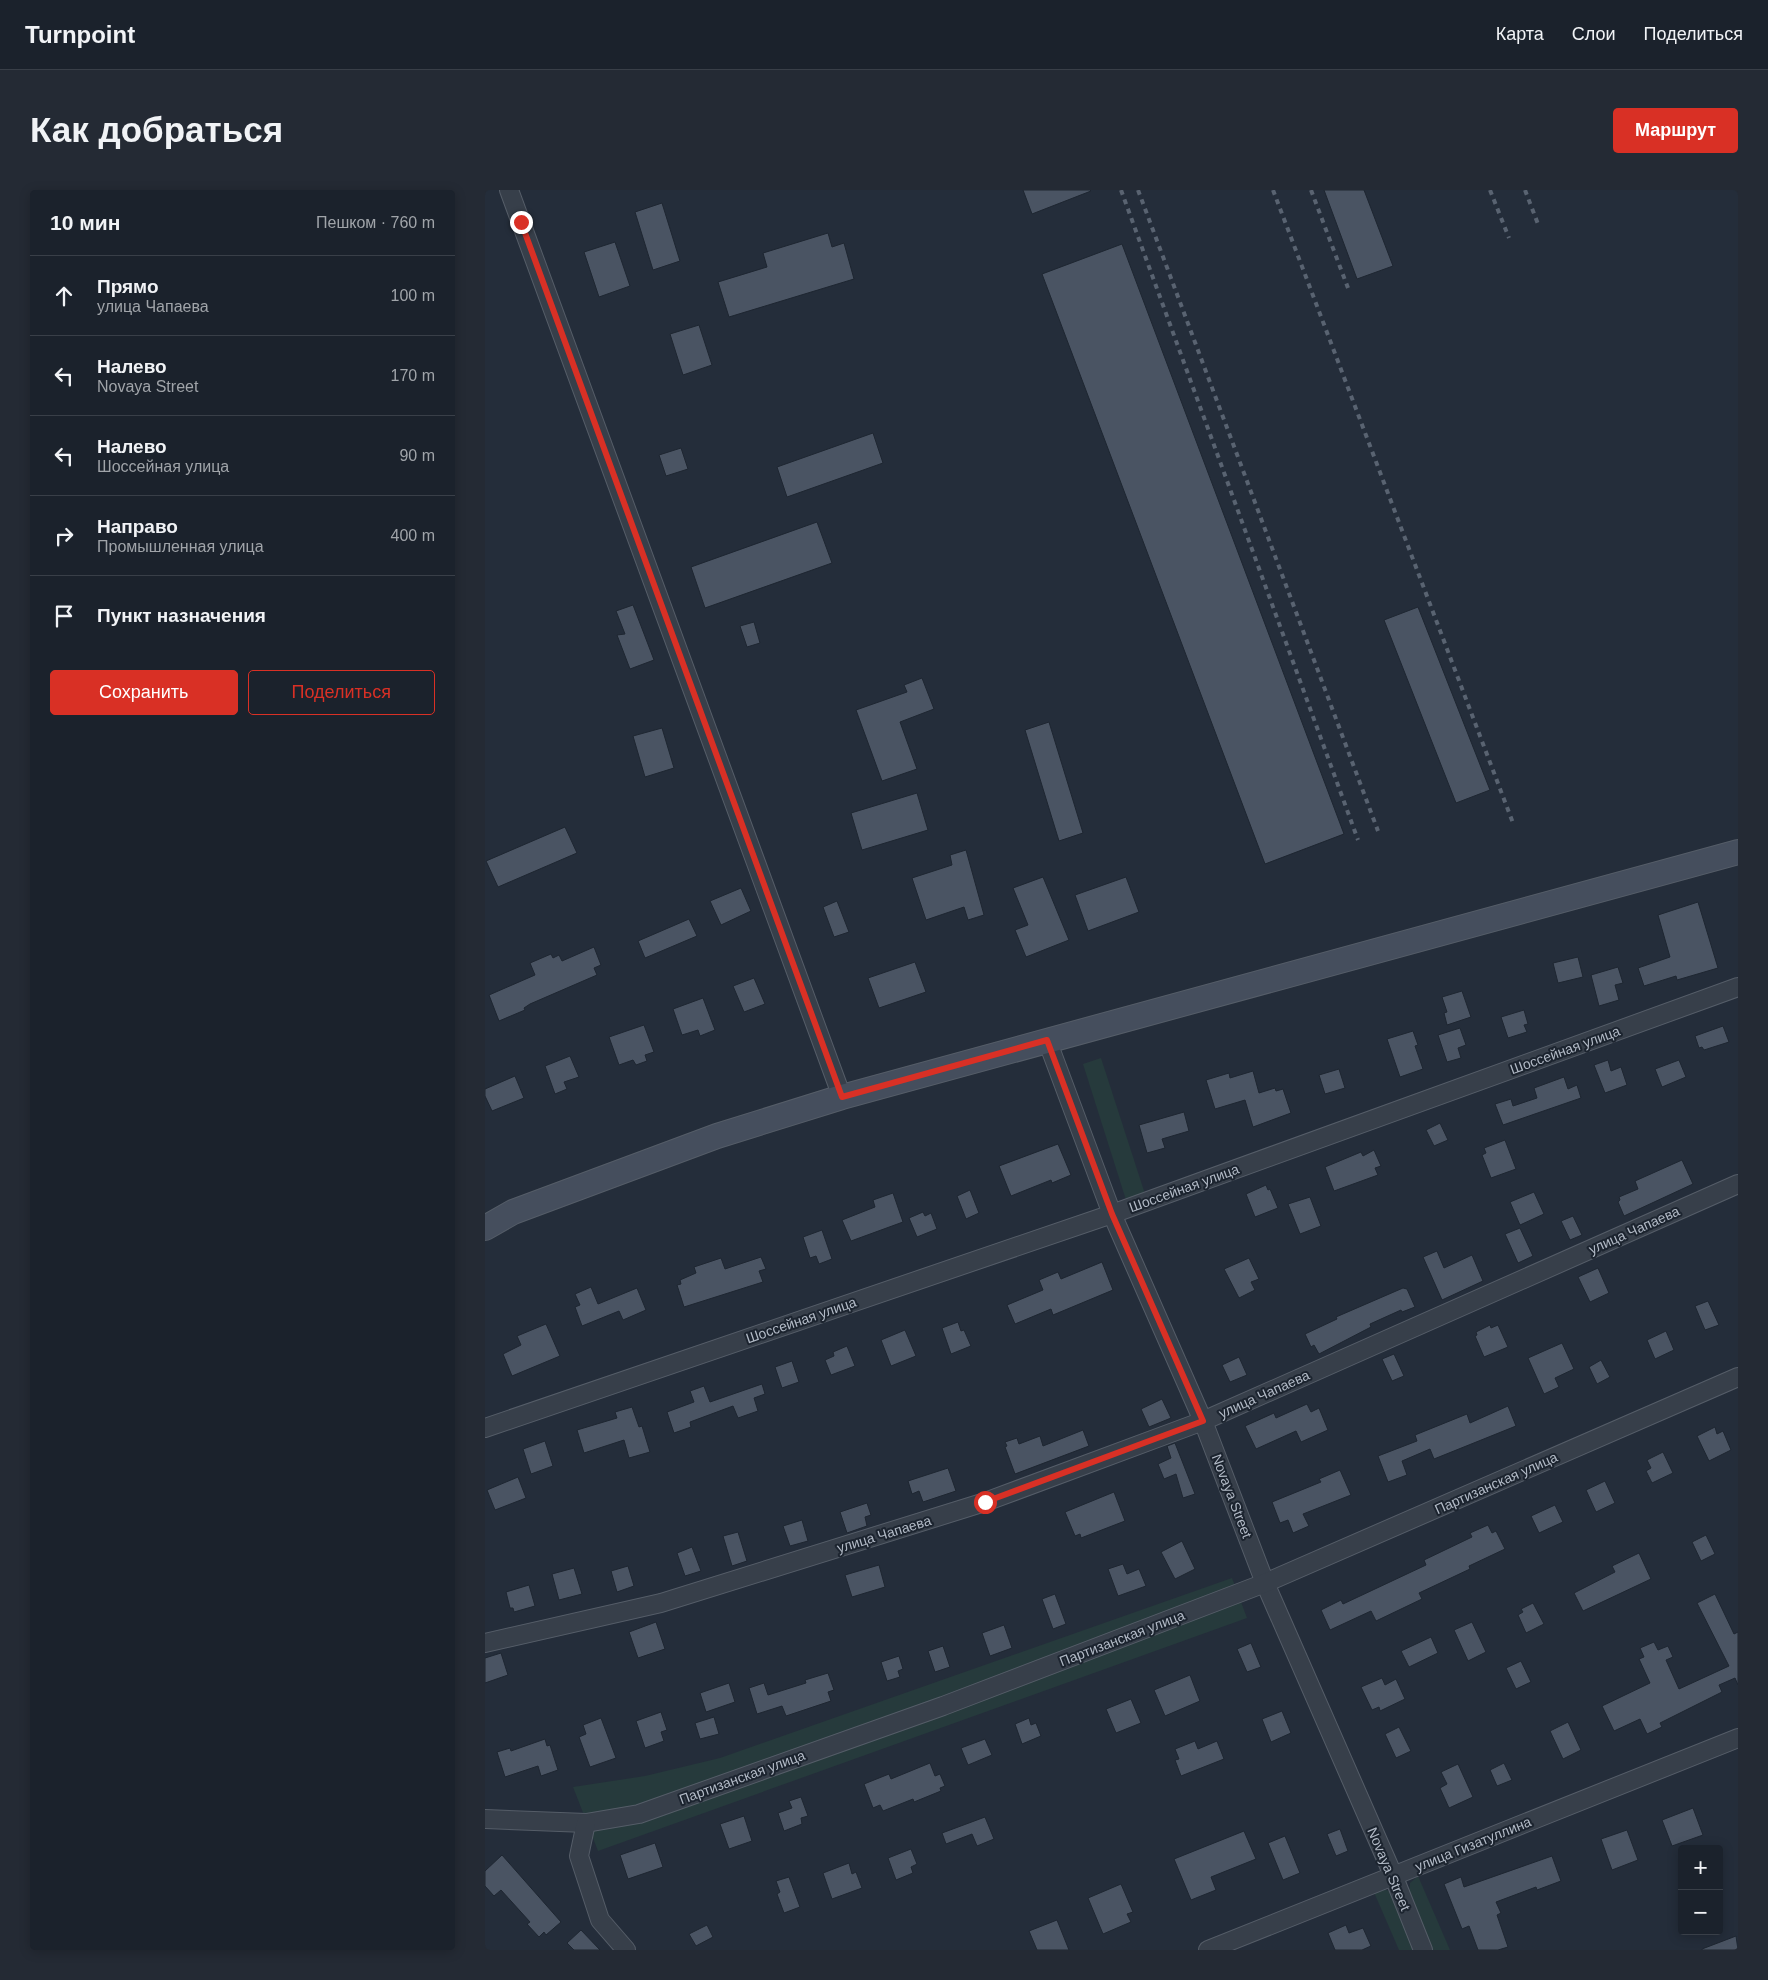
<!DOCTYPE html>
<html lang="ru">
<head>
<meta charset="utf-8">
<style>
	body { margin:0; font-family:Arial,sans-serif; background:#242a34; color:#f1f3f6 }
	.controls { position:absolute; right:15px; bottom:15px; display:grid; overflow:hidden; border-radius:5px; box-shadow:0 2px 12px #0003 }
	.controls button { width:45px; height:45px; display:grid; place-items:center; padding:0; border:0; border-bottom:1px solid #393f48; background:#1b222c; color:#f1f3f6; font:25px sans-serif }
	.stop { position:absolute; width:15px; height:15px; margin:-11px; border:4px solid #d93025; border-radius:50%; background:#fff }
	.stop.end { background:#d93025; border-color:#fff; box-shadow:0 1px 5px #0008 }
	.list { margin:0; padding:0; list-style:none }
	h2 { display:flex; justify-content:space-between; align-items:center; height:65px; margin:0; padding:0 20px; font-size:21px }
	h2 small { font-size:16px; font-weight:400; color:#a0a4a9 }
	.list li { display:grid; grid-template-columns:32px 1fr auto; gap:15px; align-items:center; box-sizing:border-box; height:80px; padding:0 20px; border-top:1px solid #393f48 }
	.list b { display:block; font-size:19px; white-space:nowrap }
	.list p { margin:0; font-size:16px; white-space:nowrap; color:#a0a4a9 }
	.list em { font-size:16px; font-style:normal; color:#a0a4a9 }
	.actions { display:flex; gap:10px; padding:15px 20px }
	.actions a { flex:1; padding:11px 0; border:1px solid #d93025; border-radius:5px; text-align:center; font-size:18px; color:#d93025 }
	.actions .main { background:#d93025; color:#fff }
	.icon { flex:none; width:28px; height:28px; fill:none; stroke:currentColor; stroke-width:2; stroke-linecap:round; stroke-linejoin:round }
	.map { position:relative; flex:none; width:1253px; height:1760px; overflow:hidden; border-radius:5px }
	header { display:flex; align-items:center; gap:30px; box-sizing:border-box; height:70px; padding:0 25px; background:#1b222c; border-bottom:1px solid #393f48 }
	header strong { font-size:24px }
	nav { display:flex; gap:28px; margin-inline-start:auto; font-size:18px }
	.intro { display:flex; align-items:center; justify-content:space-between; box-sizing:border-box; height:120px; padding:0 30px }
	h1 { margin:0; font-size:35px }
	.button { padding:12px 22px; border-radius:5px; background:#d93025; color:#fff; font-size:18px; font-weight:700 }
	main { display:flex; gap:30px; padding:0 30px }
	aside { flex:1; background:#1b222c; border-radius:5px; box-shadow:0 2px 12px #0003 }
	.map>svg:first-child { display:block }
</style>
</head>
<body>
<header>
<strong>Turnpoint</strong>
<nav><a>Карта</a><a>Слои</a><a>Поделиться</a></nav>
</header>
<div class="intro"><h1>Как добраться</h1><a class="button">Маршрут</a></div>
<main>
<aside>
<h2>10 мин<small>Пешком · 760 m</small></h2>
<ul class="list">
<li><svg class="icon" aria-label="ahead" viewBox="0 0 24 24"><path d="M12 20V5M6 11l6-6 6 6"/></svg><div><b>Прямо</b><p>улица Чапаева</p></div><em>100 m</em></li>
<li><svg class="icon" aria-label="left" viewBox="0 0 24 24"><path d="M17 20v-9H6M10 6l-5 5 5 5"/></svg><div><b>Налево</b><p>Novaya Street</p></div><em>170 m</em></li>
<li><svg class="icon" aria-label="left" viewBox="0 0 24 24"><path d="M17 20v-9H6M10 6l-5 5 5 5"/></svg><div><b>Налево</b><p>Шоссейная улица</p></div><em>90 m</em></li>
<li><svg class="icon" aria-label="right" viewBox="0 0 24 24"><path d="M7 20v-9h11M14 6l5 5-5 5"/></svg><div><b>Направо</b><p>Промышленная улица</p></div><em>400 m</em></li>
<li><svg class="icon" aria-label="arrive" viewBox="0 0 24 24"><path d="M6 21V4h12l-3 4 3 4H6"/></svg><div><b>Пункт назначения</b></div></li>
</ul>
<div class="actions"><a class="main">Сохранить</a><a>Поделиться</a></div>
</aside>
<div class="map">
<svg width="1253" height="1760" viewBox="0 0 1253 1760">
	<rect width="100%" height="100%" fill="#242d3a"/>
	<!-- green -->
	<g fill="#263a3c">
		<polygon points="616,868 660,1004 641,1010 598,874"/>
		<polygon points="747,1388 762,1428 113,1661 88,1597 160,1586 235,1568"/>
		<polygon points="933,1686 965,1760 948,1760 924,1704 925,1693"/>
		<polygon points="898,1699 904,1701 929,1760 914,1760 888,1700"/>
	</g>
	<!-- building -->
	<g fill="#4a5463" stroke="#1e2631">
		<polygon points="538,0 605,0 606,1 547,24"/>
		<polygon points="839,0 879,0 908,76 872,89"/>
		<polygon points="177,13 195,71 168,80 150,22"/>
		<polygon points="343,43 347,57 359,53 369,89 244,127 233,92 282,77 278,63"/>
		<polygon points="130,52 145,96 114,107 99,62"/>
		<polygon points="637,54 859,644 780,674 557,84"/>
		<polygon points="214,135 227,175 198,185 185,144"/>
		<polygon points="388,243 398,273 302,307 292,277"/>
		<polygon points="196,258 203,279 181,286 174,265"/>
		<polygon points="332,332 347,373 220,418 206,377"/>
		<polygon points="148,415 169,470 145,479 132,445 140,444 131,421"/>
		<polygon points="933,417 1005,600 971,613 899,430"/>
		<polygon points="269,432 275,453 262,457 255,436"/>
		<polygon points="437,488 449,519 415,532 432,579 397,591 371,520 422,502 419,495"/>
		<polygon points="564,532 598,643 574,651 540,540"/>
		<polygon points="177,538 189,578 160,587 148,546"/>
		<polygon points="432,603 443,640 377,660 366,623"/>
		<polygon points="80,637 92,663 13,697 1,671"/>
		<polygon points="481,660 499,725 483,730 479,717 441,730 427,688 467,675 465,665"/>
		<polygon points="558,687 584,750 541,767 530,740 543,735 528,698"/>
		<polygon points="641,687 654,722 603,741 590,705"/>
		<polygon points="256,698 266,721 236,735 225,711"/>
		<polygon points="352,711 364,742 349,747 338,717"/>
		<polygon points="1213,712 1233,778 1192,790 1191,786 1159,796 1153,778 1185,767 1173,725"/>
		<polygon points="204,729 212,746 160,768 153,751"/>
		<polygon points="109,757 116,775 109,778 112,785 45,814 39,818 40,820 14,831 4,805 50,785 45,773 66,764 68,768 74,765 77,771"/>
		<polygon points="1093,767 1098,787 1073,793 1068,773"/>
		<polygon points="430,772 441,802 394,818 383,788"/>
		<polygon points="1133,777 1138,793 1130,795 1134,810 1114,816 1106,785"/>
		<polygon points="269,788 280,814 259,822 248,796"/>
		<polygon points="977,801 986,827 962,835 959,823 962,822 957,807"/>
		<polygon points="218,808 230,840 215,846 213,840 197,845 188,819"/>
		<polygon points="1039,820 1043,834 1039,835 1042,842 1023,848 1016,827"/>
		<polygon points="159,835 169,862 160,865 162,871 151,875 148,870 134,875 124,847"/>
		<polygon points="1238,836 1244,852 1219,860 1217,857 1214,858 1210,846"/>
		<polygon points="975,838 981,855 973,858 976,868 962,872 953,845"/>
		<polygon points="928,841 933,855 930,856 938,879 915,887 902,849"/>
		<polygon points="85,866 94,887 79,892 82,899 70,904 60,876"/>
		<polygon points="1123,870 1126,881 1136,877 1142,895 1120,903 1109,875"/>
		<polygon points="1194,870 1201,887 1177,897 1170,879"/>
		<polygon points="854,879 860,898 840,904 834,885"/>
		<polygon points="768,881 774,903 790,898 791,901 798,899 806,923 768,937 760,910 730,919 721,890 744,883 745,888"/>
		<polygon points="30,886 39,908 7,921 0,906 0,899"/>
		<polygon points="1079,887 1083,899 1092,895 1096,908 1018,935 1010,914 1026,909 1028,916 1052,908 1049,898"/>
		<polygon points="699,922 704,941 677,949 680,958 662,963 654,935"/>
		<polygon points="955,933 963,950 949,956 941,940"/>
		<polygon points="1020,950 1031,979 1006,988 997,965 1001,963 999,958"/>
		<polygon points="573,954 586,985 567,993 566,990 526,1006 514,976"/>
		<polygon points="889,960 896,976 890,978 893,985 849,1001 840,977 876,962 878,966"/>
		<polygon points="1197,970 1208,994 1139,1026 1133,1012 1135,1010 1134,1007 1153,999 1150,991"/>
		<polygon points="781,995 783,1000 785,999 793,1018 770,1027 761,1004"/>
		<polygon points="485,1000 494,1023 481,1029 472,1006"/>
		<polygon points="1049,1002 1059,1024 1035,1035 1025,1012"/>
		<polygon points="408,1003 418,1032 366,1051 357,1030 390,1017 388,1010"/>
		<polygon points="825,1007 836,1036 815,1044 803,1014"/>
		<polygon points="438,1022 440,1026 446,1023 452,1039 432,1047 424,1028"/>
		<polygon points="1088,1026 1097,1045 1085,1050 1076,1031"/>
		<polygon points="1035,1038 1048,1066 1033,1073 1020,1044"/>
		<polygon points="337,1040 347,1069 334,1074 331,1066 325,1068 318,1047"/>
		<polygon points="952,1061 959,1078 987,1065 998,1091 957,1110 938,1067"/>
		<polygon points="276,1067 281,1079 274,1081 278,1092 199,1117 192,1095 196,1094 195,1090 211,1083 209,1077 236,1068 240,1079"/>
		<polygon points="764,1068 774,1089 766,1092 770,1100 754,1108 739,1079"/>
		<polygon points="617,1072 628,1100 568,1125 566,1119 530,1134 522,1115 558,1100 554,1090 573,1082 576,1089"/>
		<polygon points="1113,1078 1124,1103 1105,1112 1093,1087"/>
		<polygon points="106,1097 113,1114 152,1098 161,1120 138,1130 134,1121 97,1136 90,1117 95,1115 90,1104"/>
		<polygon points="918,1098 922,1099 930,1117 917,1122 916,1120 885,1134 886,1137 834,1164 829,1155 826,1157 820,1144 852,1129 851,1127"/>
		<polygon points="1223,1111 1234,1135 1220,1140 1210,1116"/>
		<polygon points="473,1132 476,1141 479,1140 486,1156 466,1164 457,1138"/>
		<polygon points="61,1134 75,1166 27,1186 18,1164 36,1155 32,1146"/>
		<polygon points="1005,1135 1006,1138 1013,1135 1023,1157 999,1167 990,1146 992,1145 991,1142"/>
		<polygon points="420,1140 431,1166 406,1176 396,1150"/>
		<polygon points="1181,1141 1189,1160 1170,1169 1162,1150"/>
		<polygon points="1077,1153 1089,1179 1070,1188 1074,1197 1059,1204 1043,1168"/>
		<polygon points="362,1156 370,1176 346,1185 340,1170 349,1166 348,1162"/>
		<polygon points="909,1164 919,1186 907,1191 897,1169"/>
		<polygon points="754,1167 762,1185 745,1192 737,1175"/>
		<polygon points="1116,1170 1125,1187 1112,1194 1104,1177"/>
		<polygon points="307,1171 314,1192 297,1198 290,1177"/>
		<polygon points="277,1194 280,1204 269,1208 273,1221 253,1228 248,1216 205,1232 206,1237 189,1243 182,1222 209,1212 205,1201 219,1196 225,1212"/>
		<polygon points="677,1209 686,1228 664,1237 656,1219"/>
		<polygon points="822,1214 826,1222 834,1218 843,1240 816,1252 811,1241 771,1259 760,1236 789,1223 791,1228"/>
		<polygon points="1023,1216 1031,1236 949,1269 945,1259 917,1271 922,1285 903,1292 893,1266 932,1251 930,1245 982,1224 985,1233"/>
		<polygon points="147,1217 154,1237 157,1236 165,1262 144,1268 139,1250 99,1263 92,1240 132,1228 130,1222"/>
		<polygon points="1230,1237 1232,1244 1238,1241 1246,1260 1224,1271 1212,1246"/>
		<polygon points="598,1240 604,1256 530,1284 520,1257 522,1256 520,1252 532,1248 534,1254 555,1246 558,1256"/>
		<polygon points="60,1251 68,1276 46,1284 38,1259"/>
		<polygon points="690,1253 710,1304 698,1308 691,1284 679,1289 673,1274 686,1268 682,1256"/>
		<polygon points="1178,1262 1188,1283 1167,1293 1161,1281 1166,1278 1162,1270"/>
		<polygon points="463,1278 471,1301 438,1312 434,1301 427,1304 423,1291"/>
		<polygon points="855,1280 866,1305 818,1324 824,1336 808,1343 803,1330 795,1333 787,1312 836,1292 834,1289"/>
		<polygon points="33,1287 41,1308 10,1320 2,1300"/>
		<polygon points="1120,1291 1130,1313 1111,1322 1101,1300"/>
		<polygon points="629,1302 640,1331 596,1348 595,1344 590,1346 580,1322"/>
		<polygon points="382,1313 386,1325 380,1327 382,1336 362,1343 355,1322"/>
		<polygon points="1070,1315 1078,1332 1054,1343 1046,1326"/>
		<polygon points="317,1330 323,1351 305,1356 298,1336"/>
		<polygon points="1003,1335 1007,1343 1011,1341 1020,1359 984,1376 985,1379 934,1403 937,1409 891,1431 886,1421 845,1440 836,1420 856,1410 858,1414 941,1375 939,1370 987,1347 985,1343"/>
		<polygon points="253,1342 262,1371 247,1376 238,1346"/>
		<polygon points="1221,1345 1230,1364 1216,1371 1207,1352"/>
		<polygon points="697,1351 710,1379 690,1389 676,1362"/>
		<polygon points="207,1357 216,1381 200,1386 192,1363"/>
		<polygon points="1154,1363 1166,1389 1098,1421 1089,1403 1130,1382 1127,1376"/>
		<polygon points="638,1374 642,1384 654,1379 661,1396 633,1406 623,1379"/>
		<polygon points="394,1375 400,1397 367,1407 360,1385"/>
		<polygon points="143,1376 149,1396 132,1402 126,1381"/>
		<polygon points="89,1378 97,1404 74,1410 67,1384"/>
		<polygon points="44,1395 50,1416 29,1422 28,1418 25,1418 21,1402"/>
		<polygon points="570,1404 581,1434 568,1439 557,1409"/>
		<polygon points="1230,1404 1249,1444 1253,1442 1253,1495 1250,1488 1234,1495 1237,1502 1175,1533 1177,1537 1162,1544 1155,1529 1129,1541 1117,1516 1165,1493 1154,1469 1159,1467 1155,1458 1169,1452 1173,1460 1183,1456 1188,1467 1181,1470 1194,1499 1244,1476 1212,1413"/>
		<polygon points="1048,1413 1059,1434 1041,1443 1033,1425 1038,1422 1036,1419"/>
		<polygon points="171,1432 180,1459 153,1468 144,1442"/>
		<polygon points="987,1432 1001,1462 983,1471 969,1440"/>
		<polygon points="519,1435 527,1458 505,1466 497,1443"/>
		<polygon points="946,1447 953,1463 924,1477 916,1461"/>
		<polygon points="766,1453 776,1477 762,1482 752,1459"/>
		<polygon points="458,1456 465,1477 450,1482 443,1461"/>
		<polygon points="16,1463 23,1485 0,1493 0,1468"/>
		<polygon points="414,1466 418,1479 413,1481 415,1487 402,1491 396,1472"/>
		<polygon points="1036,1471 1046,1492 1031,1499 1021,1478"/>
		<polygon points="343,1483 349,1500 343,1502 346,1511 301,1526 297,1516 272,1524 264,1498 279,1493 283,1505 321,1493 320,1490"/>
		<polygon points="705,1485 715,1511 680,1526 669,1500"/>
		<polygon points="897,1488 900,1495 911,1489 920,1509 895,1521 894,1517 887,1520 876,1497"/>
		<polygon points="244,1493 250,1512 221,1522 215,1503"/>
		<polygon points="646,1509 656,1533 631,1543 621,1519"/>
		<polygon points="797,1521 806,1543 786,1552 777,1529"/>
		<polygon points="176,1522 182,1540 176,1542 179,1551 160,1558 151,1531"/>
		<polygon points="229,1527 234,1544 215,1549 210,1533"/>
		<polygon points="116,1528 131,1568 105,1577 94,1547 101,1544 98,1535"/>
		<polygon points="544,1528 546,1535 551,1533 556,1546 537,1554 530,1534"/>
		<polygon points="1083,1532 1096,1560 1078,1569 1065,1541"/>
		<polygon points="914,1537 926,1561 911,1568 900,1544"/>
		<polygon points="60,1549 62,1556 65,1555 73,1580 56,1586 53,1576 20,1587 12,1562 25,1558 26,1561"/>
		<polygon points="500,1549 507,1565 483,1575 476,1558"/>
		<polygon points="710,1551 713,1559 732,1551 739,1569 696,1586 690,1570 694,1569 690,1559"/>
		<polygon points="445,1573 450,1586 455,1584 460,1596 455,1598 456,1601 429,1612 428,1609 398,1621 395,1615 388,1618 379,1594 404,1584 406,1589"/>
		<polygon points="1019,1573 1027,1590 1012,1596 1005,1580"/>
		<polygon points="973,1574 988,1607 964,1618 955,1598 962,1594 956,1582"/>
		<polygon points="316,1607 323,1626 316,1628 317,1634 299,1641 293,1623 307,1618 304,1611"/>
		<polygon points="1208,1618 1218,1645 1187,1656 1177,1630"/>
		<polygon points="259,1626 267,1651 244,1659 235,1634"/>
		<polygon points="500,1627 509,1649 492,1656 487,1644 461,1654 457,1643"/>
		<polygon points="855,1639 863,1661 851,1666 842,1644"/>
		<polygon points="1142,1640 1153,1670 1127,1680 1116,1649"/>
		<polygon points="759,1641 771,1669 726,1687 731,1700 706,1710 689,1669"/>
		<polygon points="800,1646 815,1683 798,1690 783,1653"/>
		<polygon points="170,1653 178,1677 143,1689 135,1665"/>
		<polygon points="426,1659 432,1674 426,1677 428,1683 411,1690 403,1668"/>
		<polygon points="17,1665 76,1732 61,1745 59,1742 54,1747 42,1734 45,1732 16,1700 9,1706 0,1696 0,1681"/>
		<polygon points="1067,1666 1076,1691 1052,1700 1051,1697 1011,1712 1016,1723 1012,1725 1023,1757 1013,1760 993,1760 984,1736 977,1739 959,1694 976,1687 979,1697"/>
		<polygon points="364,1673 367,1684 371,1682 377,1698 347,1709 338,1683"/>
		<polygon points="304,1687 315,1717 299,1723 292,1704 295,1702 291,1691"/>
		<polygon points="636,1694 648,1722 642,1724 646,1732 618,1744 603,1708"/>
		<polygon points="572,1730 584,1760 552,1760 544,1741"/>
		<polygon points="222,1735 228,1747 211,1756 204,1744"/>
		<polygon points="861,1735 864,1743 878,1738 886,1756 877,1760 850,1760 843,1743"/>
		<polygon points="96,1740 115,1760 89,1760 82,1753"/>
		<polygon points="1251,1746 1253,1760 1217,1760 1217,1759"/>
	</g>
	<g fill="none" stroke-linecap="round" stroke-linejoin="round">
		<!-- street casing -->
		<g stroke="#555d68" stroke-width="20">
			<g id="street">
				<polyline points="24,0 357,907"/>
				<polyline points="562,850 627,1024 718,1231 780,1393 908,1685 938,1760"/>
				<polyline points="0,1238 627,1024 1253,797"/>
				<polyline points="0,1453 176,1413 500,1312 718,1231 1253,994"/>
				<polyline points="0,1629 101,1633 154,1624 458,1516 780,1393 1253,1187"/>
				<polyline points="101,1633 94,1666 115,1730 141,1760"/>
				<polyline points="723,1760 1253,1548"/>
			</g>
		</g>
		<!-- secondary casing -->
		<g stroke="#555d68" stroke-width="26">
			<polyline id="secondary" points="0,1038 28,1022 232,946 357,907 1253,662"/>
		</g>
		<!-- street -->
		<use href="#street" stroke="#373f4a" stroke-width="18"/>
		<!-- secondary -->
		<use href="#secondary" stroke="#454e5d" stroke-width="24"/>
		<!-- rail -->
		<g stroke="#596371" stroke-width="4" stroke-dasharray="5 5" stroke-linecap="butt">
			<polyline points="636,0 873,650"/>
			<polyline points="653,0 893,641"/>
			<polyline points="788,0 1028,633"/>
			<polyline points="826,0 863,98"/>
			<polyline points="1005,0 1024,48"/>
			<polyline points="1040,0 1053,34"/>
		</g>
	</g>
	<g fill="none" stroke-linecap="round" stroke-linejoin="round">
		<!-- route -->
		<polyline stroke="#d93025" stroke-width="6" points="36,32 357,907 562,850 627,1024 718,1231 500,1312"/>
	</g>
	<g text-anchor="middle" stroke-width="4" stroke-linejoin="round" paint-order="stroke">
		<!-- street labels -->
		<g font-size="14" fill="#b2bac6" stroke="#1c242f">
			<text transform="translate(1080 860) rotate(-20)" y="5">Шоссейная улица</text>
			<text transform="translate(699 998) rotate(-20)" y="5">Шоссейная улица</text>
			<text transform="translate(1149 1040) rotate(-24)" y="5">улица Чапаева</text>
			<text transform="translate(316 1130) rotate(-19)" y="5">Шоссейная улица</text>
			<text transform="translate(779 1204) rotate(-24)" y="5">улица Чапаева</text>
			<text transform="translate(1011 1293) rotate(-24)" y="5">Партизанская улица</text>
			<text transform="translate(747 1306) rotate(69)" y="5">Novaya Street</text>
			<text transform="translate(399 1344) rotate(-17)" y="5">улица Чапаева</text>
			<text transform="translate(637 1448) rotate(-21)" y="5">Партизанская улица</text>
			<text transform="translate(257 1587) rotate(-20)" y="5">Партизанская улица</text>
			<text transform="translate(988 1654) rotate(-22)" y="5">улица Гизатуллина</text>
			<text transform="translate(904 1679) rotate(67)" y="5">Novaya Street</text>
		</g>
	</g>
</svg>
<div class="controls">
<button>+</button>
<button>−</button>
</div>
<div class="stop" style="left:500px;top:1312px"></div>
<div class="stop end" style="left:36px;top:32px"></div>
</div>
</main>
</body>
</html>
